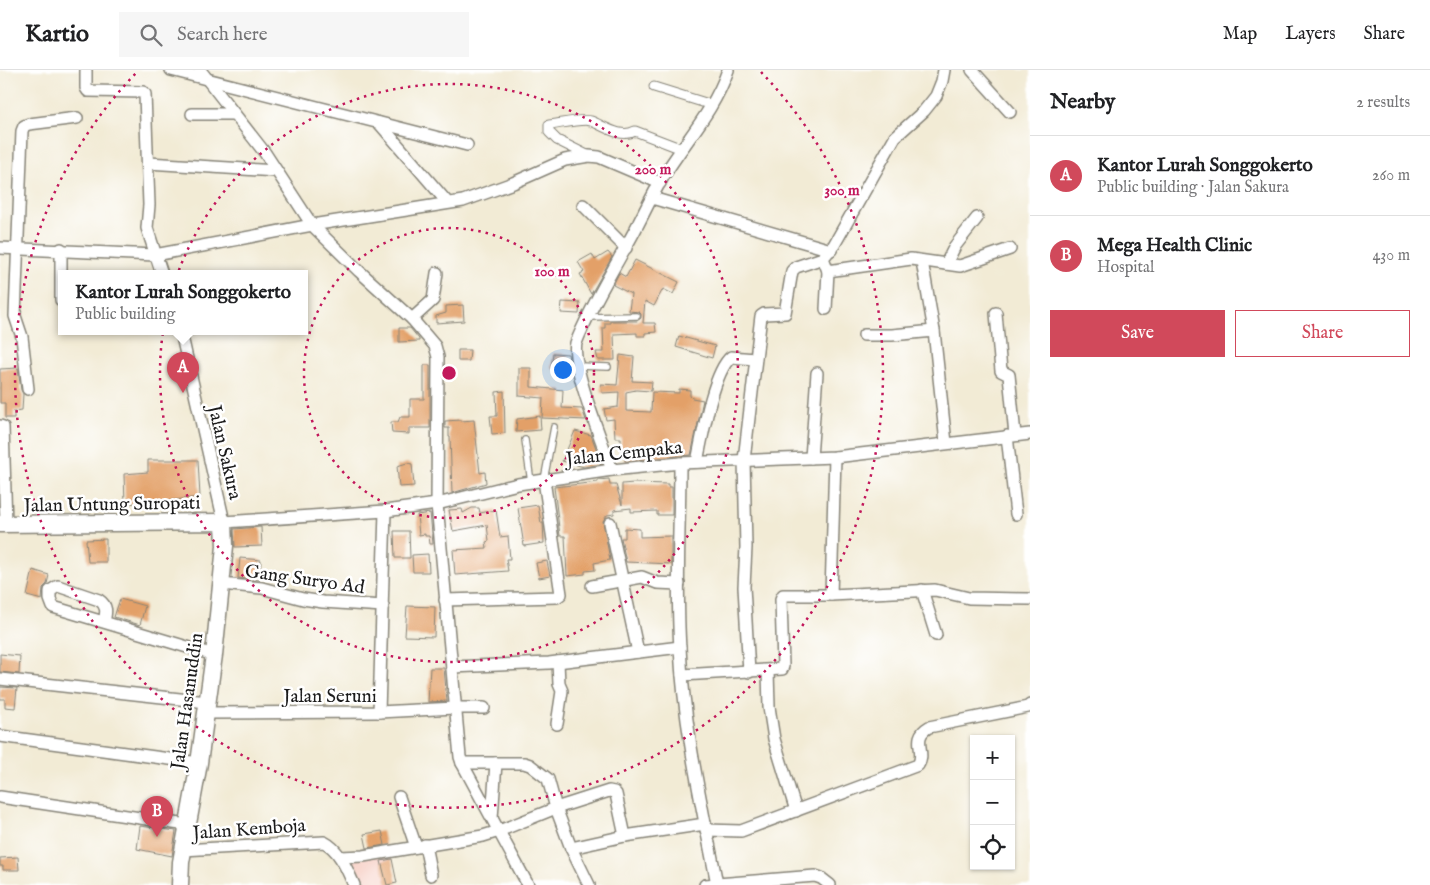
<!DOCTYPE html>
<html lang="en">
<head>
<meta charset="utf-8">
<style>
	body { margin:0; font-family:"IM FELL English",serif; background:#f6f6f6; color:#202124 }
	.controls { position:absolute; right:15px; bottom:15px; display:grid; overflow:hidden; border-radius:0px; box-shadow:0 1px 4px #0004 }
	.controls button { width:45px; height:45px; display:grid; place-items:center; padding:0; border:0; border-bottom:1px solid #e0e0e0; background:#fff; color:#202124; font:25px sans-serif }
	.you { position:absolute; left:562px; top:299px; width:18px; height:18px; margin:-12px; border:4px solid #fff; border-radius:50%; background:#1a73e8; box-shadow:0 0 0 8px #1a73e833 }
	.badge { display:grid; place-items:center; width:32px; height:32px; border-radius:50%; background:#d1495b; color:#fff; font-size:16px; font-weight:700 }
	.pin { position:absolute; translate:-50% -41px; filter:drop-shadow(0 1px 2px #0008) }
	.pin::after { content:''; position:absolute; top:26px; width:18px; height:15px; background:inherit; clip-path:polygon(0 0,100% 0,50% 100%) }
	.popup { position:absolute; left:58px; top:200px; width:250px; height:65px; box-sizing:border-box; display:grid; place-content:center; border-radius:0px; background:#fff; filter:drop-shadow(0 1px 4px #0005); font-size:16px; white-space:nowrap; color:#757577 }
	.popup b { font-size:19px; color:#202124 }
	.popup::after { content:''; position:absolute; left:50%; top:100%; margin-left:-10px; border:10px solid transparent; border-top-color:#fff }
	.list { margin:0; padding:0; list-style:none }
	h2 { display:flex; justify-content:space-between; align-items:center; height:65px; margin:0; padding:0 20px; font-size:21px }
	h2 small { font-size:16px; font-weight:400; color:#757577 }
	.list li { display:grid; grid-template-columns:32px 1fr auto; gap:15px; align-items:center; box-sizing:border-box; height:80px; padding:0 20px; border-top:1px solid #e0e0e0 }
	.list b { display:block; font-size:19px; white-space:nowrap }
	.list p { margin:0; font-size:16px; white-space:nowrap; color:#757577 }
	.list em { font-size:16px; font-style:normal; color:#757577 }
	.actions { display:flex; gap:10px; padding:15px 20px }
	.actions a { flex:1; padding:11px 0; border:1px solid #d1495b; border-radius:0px; text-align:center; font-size:18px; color:#d1495b }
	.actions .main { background:#d1495b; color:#fff }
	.icon { flex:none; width:28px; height:28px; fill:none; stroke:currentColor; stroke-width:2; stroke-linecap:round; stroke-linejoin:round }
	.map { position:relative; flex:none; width:1030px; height:815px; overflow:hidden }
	header { display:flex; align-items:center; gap:30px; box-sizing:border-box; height:70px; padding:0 25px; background:#fff; border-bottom:1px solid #e0e0e0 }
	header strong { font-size:24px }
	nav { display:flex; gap:28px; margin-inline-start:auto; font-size:18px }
	.search { width:350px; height:45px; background:#f6f6f6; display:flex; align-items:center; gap:12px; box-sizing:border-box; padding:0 18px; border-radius:0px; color:#757577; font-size:19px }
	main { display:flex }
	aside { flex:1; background:#fff }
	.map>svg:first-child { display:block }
</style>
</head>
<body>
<header>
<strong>Kartio</strong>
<div class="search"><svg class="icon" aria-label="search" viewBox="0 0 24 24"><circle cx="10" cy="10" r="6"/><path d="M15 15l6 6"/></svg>Search here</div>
<nav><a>Map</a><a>Layers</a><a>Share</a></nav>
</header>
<main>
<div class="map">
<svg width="1030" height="815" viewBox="0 0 1030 815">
	<rect width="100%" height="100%" fill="#fff"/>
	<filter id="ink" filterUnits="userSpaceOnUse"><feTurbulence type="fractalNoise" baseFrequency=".02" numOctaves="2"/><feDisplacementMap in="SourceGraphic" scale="10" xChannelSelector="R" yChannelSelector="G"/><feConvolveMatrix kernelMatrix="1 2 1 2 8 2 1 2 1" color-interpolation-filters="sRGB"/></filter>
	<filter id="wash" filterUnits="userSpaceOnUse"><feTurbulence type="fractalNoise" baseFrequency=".0096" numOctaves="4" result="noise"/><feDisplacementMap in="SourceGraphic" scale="20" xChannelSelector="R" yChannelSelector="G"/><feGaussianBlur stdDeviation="1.12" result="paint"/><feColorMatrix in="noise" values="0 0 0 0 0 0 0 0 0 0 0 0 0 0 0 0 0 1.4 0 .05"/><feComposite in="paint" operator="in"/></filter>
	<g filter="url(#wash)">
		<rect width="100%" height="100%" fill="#f2ebd5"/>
		<!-- built -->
		<polygon fill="#f7d1c7" points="390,783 397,813 386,815 360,815 347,790"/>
		<g id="blocks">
			<!-- building -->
			<g fill="#e3a067">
				<polygon points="608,182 612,187 591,224 580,204 584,202 578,192 592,184 595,190"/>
				<polygon points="635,190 679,212 673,224 663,219 654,236 645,231 643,253 655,253 656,262 645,263 645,266 637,266 637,263 614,264 615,290 598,290 596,282 604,282 603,258 605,258 605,253 610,253 610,251 637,251 641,248 641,244 639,242 629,241 631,224 613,215 619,203 626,207"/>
				<polygon points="562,232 580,233 579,244 561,243"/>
				<polygon points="463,235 464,251 436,253 436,246 446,243 446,236"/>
				<polygon points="399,258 410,258 419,269 419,271 399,272"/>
				<polygon points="679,266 715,276 712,288 676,277"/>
				<polygon points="458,280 470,280 469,291 458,291"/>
				<polygon points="553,283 568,284 571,301 551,299"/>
				<polygon points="620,285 634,287 632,311 652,312 651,321 636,320 626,322 626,341 651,342 652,322 679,323 679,319 690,320 690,326 692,328 703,330 691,385 625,391 625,380 621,380 621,368 615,368 614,349 606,350 604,339 618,337 619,322 602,323 601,314 617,315"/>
				<polygon points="424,295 430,295 430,358 409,358 409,364 392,363 391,352 398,352 400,347 410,347 410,329 424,329"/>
				<polygon points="18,298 21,320 23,324 22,340 14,341 14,348 5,348 5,333 0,333 0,299"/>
				<polygon points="519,298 531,298 531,317 563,320 562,338 582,339 586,350 542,348 543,328 519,326"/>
				<polygon points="504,321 505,363 492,364 490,346 497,346 496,322"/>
				<polygon points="540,346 541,360 516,362 517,349"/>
				<polygon points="461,350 461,351 474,350 480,403 485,402 486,413 452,423 450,367 449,367 449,358 445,358 445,351"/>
				<polygon points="575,361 591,365 602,394 584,397 562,391"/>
				<polygon points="148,390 198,390 200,427 174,430 125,434 124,404 148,402"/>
				<polygon points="407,393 412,394 414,416 399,417 397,396"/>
				<polygon points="609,409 610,415 616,415 622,435 622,414 634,413 668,414 668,417 672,417 672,445 657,445 657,441 631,442 631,438 614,440 614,444 607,445 603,451 610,490 594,493 595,500 585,501 585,504 567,506 565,466 560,466 554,417 598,412 598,410"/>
				<polygon points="538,435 541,453 543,453 544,473 524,476 518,438"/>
				<polygon points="472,438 479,438 480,443 496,440 500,467 508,466 510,489 506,489 508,501 455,505 453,480 487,478 486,472 489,471 487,455 453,461 449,440 462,439 463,443"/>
				<polygon points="430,443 433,474 430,474 429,466 425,466 425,464 419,465 417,445"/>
				<polygon points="261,457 262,476 235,477 234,459"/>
				<polygon points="625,458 640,459 640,467 671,466 671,494 626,492 621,468 625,468"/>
				<polygon points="394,461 409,461 410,488 395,488"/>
				<polygon points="106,469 106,492 88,492 86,470"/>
				<polygon points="428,484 429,502 413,502 412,485"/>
				<polygon points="240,488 261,490 260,510 238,508"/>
				<polygon points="547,491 550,506 539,508 536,493"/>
				<polygon points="33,500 49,505 47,514 43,518 42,530 27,526"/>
				<polygon points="120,529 145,536 140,555 114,547"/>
				<polygon points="407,536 435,537 434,567 405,566"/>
				<polygon points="0,584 20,586 19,604 0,602"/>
				<polygon points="430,598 444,598 447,631 428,632"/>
				<polygon points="0,617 17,618 15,638 5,637 5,629 0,629"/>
				<polygon points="140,756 176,761 172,786 137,779"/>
				<polygon points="382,761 385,775 367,778 364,764"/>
				<polygon points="18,787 19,800 3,800 3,796 0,796 0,788"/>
				<polygon points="392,789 397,813 387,815 381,791"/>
			</g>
		</g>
	</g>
	<g filter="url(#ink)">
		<use href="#blocks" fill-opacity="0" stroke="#878478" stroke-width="1"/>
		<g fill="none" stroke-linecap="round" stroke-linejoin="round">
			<!-- service casing -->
			<g stroke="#878478" stroke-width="8">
				<g id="service">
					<polyline points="588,247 637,246"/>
					<polyline points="578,296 608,297"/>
					<polyline points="525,370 531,412"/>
					<polyline points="544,410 554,357"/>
				</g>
			</g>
			<!-- pedestrian casing -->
			<g stroke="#878478" stroke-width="11">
				<g id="pedestrian">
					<polyline points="654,17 712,35"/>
					<path d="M589 86 557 70 549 62V55C559 54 583 48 591 51 604 56 621 69 635 61L682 79"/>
				</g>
			</g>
			<!-- minor casing -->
			<g stroke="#878478" stroke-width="14">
				<g id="minor">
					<polyline points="86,0 86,18 88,21 143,22 145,24 149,135 147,158 162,204"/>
					<polyline points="171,0 467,75"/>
					<polyline points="200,0 265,83 312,155 359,201 412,249 435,276 438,287 437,434 460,687 462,693 528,815"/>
					<polyline points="972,0 1010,42"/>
					<polyline points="192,44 234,44"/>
					<polyline points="379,53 447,132"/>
					<polyline points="148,93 276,101"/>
					<polyline points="652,128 831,180"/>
					<polyline points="583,135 626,178"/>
					<polyline points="0,178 155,185 312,155 463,131 513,113 565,90 589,86 599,87 660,113"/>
					<polyline points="823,188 834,175 895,67 924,41 936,26 942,11 944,0"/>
					<polyline points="922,191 934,261 946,373"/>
					<polyline points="946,194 955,176 977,148"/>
					<polyline points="61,230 61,179"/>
					<polyline points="826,239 828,201"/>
					<polyline points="996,243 1001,301 1009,305 1015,365"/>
					<polyline points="412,249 433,230 437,203"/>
					<polyline points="181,262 224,452 385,441 437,434 518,414 612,400 680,393 835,387 1030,364"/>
					<polyline points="864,265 892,265 934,261"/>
					<polyline points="28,319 22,267 15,246 22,61 24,56 29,54 77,48"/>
					<polyline points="0,356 3,357 6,454"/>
					<polyline points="1007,366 1016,444"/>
					<polyline points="811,388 817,303"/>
					<path d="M697 392C702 368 713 302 731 287L755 289"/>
					<path d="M680 393C680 454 676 517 680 578 684 658 702 736 717 814"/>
					<path d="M612 400C603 374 571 296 576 273 589 240 608 209 625 178 639 155 649 130 663 107 685 71 714 41 728 0"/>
					<polyline points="610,453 638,582"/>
					<polyline points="221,514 262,518 303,529 323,532 383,536"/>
					<polyline points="592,516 642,507 657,513 679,514"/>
					<polyline points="922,520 936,565"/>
					<polyline points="831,525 835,387"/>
					<polyline points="445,530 557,527 561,524 544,410"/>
					<path d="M104 552C106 543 108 536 99 530L58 516 50 521V529L53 537 214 585"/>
					<polyline points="452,597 549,593 680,577"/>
					<polyline points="768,601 769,637 774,669 796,741"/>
					<polyline points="749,602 744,517 746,477 744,390 761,246 764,244 785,243 792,201 796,197 823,188 828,201 911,189 960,196 1010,179"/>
					<polyline points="682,605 782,599 783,596 781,529 783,525 831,525 935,520 969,528 1030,529"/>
					<polyline points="0,609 207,632"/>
					<polyline points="379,642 385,441"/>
					<polyline points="205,643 379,642 455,638 484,638"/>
					<polyline points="557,654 562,621 559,614 558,592"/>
					<polyline points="0,666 199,693"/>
					<polyline points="0,727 187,755"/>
					<polyline points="399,727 416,777"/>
					<polyline points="492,748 496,693"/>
					<path d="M706 760 741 761 918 695C927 682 910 668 929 657L1028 637 1030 635"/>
					<polyline points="625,766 705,754"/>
					<polyline points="425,775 431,805"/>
					<polyline points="571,778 589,815"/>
					<path d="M183 780 324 772C340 780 347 800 354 815"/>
					<polyline points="340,787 363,786 483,766 499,761 556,738 609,721 614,722 616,724 625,766 571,778 556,738 548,709 530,695 524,693 462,693"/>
					<polyline points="705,815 815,806 821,808 830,815"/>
				</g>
			</g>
			<!-- secondary casing -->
			<g stroke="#878478" stroke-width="19">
				<polyline id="secondary" points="0,454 224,452 225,476 214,585 199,693 181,792 180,815"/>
			</g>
			<!-- service -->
			<use href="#service" stroke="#fff" stroke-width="5.5"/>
			<!-- pedestrian -->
			<use href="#pedestrian" stroke="#fff" stroke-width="9"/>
			<!-- minor -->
			<use href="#minor" stroke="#fff" stroke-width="11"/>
			<!-- secondary -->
			<use href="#secondary" stroke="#fff" stroke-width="16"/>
		</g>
	</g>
	<!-- distance rings -->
	<g fill="none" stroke="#c2185b" stroke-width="2.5" stroke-dasharray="2.5 5">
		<circle cx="449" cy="303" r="145"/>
		<circle cx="449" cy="303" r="289"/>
		<path d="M761 2A434 434 0 1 1 137 2"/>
	</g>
	<g text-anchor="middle" stroke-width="5" stroke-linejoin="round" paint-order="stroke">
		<!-- street labels -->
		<g font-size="19" fill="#1c1c1c" stroke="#fff">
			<text transform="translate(226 382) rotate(77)" y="7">Jalan Sakura</text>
			<text transform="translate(624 382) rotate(-6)" y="7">Jalan Cempaka</text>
			<text transform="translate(112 433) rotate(-1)" y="7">Jalan Untung Suropati</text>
			<text transform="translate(305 508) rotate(8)" y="7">Gang Suryo Ad</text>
			<text x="330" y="632">Jalan Seruni</text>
			<text transform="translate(186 631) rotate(-82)" y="7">Jalan Hasanuddin</text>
			<text transform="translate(249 758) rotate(-4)" y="7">Jalan Kemboja</text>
		</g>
	</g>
	<circle cx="449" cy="303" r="8" fill="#c2185b" stroke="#fff" stroke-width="2.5"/>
	<g font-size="15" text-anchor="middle" font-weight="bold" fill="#c2185b" stroke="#fff" stroke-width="5" stroke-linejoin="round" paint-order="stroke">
		<text x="653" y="104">200 m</text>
		<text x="842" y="125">300 m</text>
		<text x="552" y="206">100 m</text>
	</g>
</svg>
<div class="controls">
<button>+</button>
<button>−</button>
<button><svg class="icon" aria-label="locate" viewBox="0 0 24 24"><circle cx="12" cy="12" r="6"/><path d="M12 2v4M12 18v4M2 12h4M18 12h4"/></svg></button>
</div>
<div class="you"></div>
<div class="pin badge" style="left:183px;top:323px">A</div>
<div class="popup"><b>Kantor Lurah Songgokerto</b>Public building</div>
<div class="pin badge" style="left:157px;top:767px">B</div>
</div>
<aside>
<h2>Nearby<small>2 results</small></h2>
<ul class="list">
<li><span class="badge">A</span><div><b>Kantor Lurah Songgokerto</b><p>Public building · Jalan Sakura</p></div><em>260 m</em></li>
<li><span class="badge">B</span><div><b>Mega Health Clinic</b><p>Hospital</p></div><em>430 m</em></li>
</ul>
<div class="actions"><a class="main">Save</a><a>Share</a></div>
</aside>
</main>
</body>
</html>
